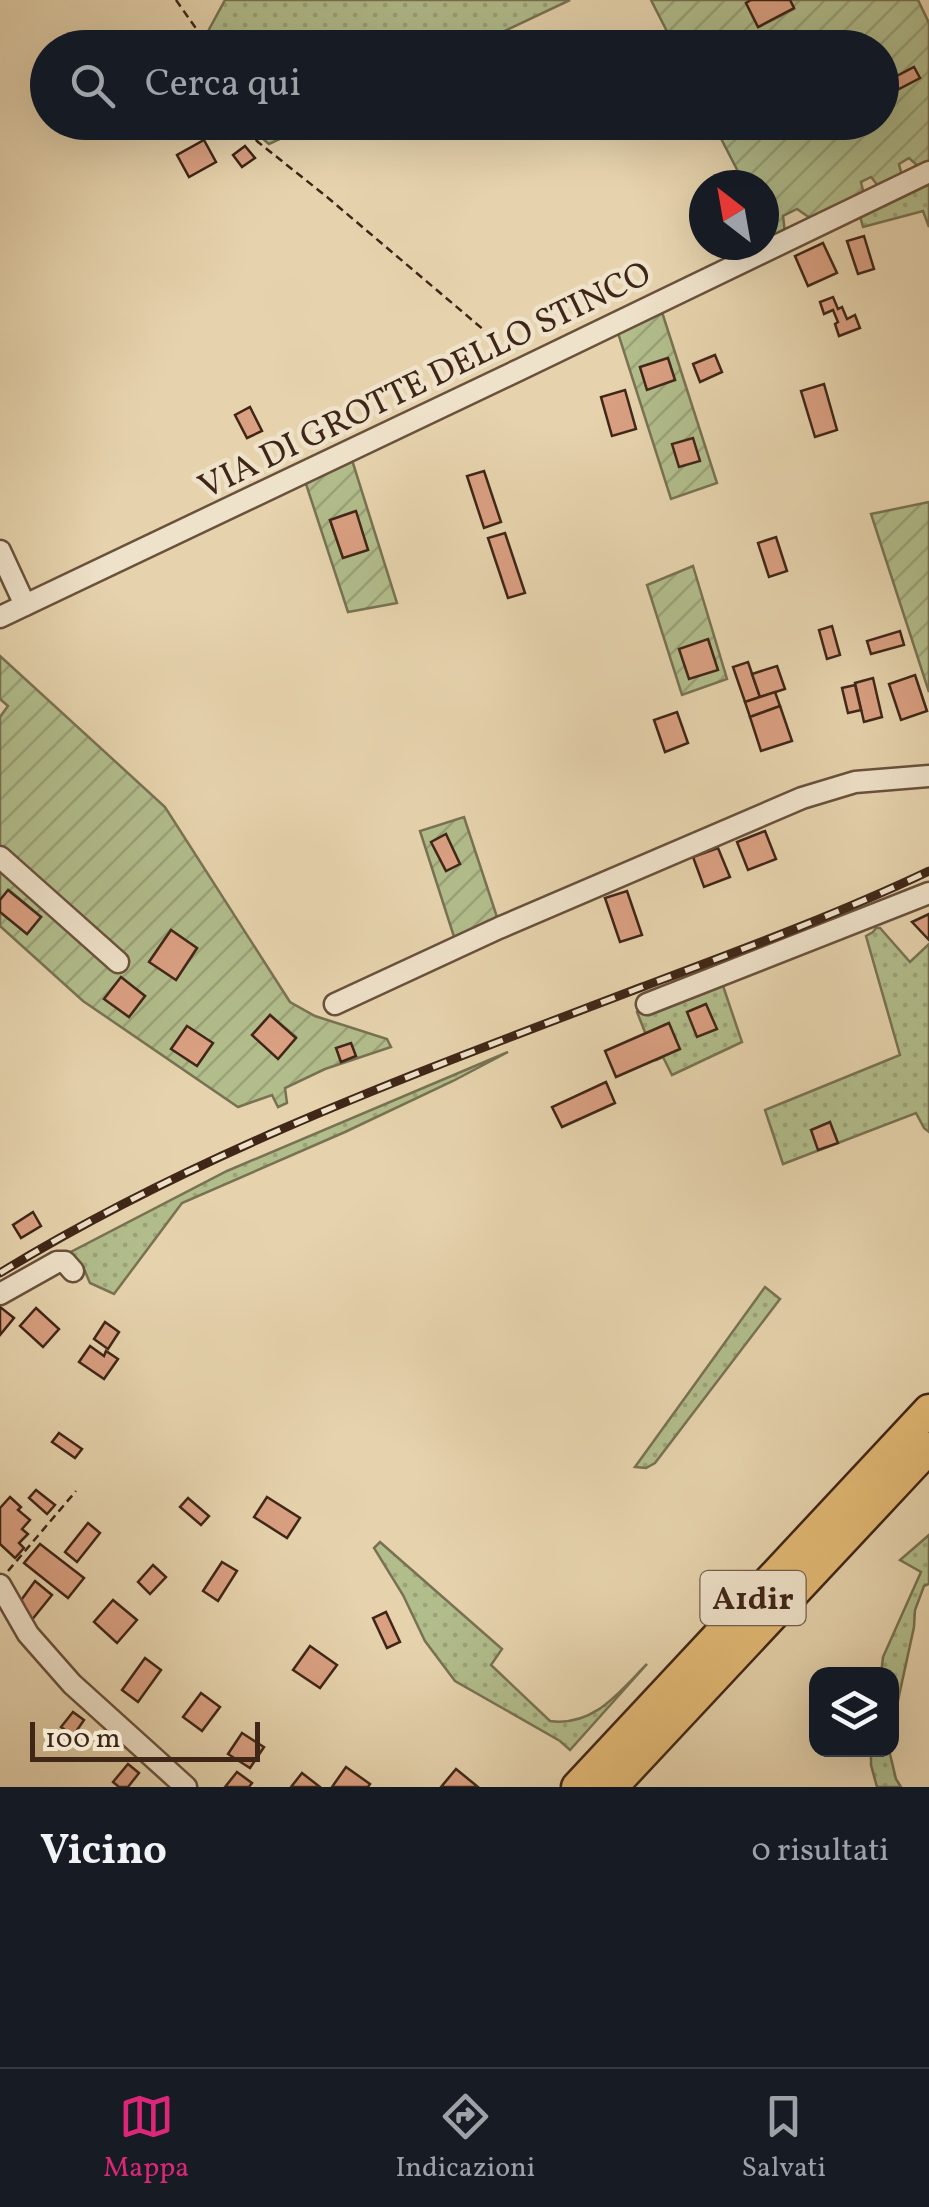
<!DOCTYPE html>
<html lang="it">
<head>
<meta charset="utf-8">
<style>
	body { margin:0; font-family:Vollkorn,serif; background:#20242c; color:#f1f3f6 }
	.controls { position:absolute; right:30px; bottom:30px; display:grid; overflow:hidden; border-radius:20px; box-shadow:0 10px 40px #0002 }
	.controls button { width:90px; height:90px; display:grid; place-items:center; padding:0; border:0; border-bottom:2px solid #363941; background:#171b24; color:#f1f3f6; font:50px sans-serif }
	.compass { position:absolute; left:689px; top:170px; width:90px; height:90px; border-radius:50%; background:#171b24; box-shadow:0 10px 40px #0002; rotate:329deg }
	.scale { position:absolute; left:30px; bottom:25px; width:230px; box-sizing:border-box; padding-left:10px; border:5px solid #3f2617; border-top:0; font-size:28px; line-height:35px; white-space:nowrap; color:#3f2617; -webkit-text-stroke:8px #efe2ca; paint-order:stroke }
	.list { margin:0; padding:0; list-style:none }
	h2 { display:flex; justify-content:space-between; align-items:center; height:130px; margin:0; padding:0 40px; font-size:42px }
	h2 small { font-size:32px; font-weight:400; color:#9ea1a6 }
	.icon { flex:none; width:55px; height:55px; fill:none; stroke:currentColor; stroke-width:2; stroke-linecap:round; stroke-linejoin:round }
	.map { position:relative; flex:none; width:929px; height:1787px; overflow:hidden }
	.search { position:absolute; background:#171b24; box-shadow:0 10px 40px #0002; left:30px; right:30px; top:30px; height:110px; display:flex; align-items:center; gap:25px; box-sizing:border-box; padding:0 35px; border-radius:55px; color:#9ea1a6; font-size:38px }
	.sheet { height:280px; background:#171b24 }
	nav { display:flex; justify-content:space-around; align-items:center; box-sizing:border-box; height:140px; border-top:2px solid #363941; background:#171b24; font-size:28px; color:#9ea1a6 }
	nav a { display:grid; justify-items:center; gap:5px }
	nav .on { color:#db2777 }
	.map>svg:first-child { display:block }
</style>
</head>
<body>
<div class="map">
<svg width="929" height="1787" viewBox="0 0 929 1787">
	<defs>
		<pattern id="grass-dots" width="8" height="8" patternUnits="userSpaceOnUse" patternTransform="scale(2.5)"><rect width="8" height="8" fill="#b2bd8c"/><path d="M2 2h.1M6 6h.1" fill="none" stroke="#9aa278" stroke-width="1.8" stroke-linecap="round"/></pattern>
		<pattern id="garden-furrows" width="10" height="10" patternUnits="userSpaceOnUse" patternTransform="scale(2.5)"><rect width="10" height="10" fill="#b2bd8c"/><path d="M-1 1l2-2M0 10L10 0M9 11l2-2" fill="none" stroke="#9aa278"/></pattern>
	</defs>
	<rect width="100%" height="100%" fill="#e6d3ad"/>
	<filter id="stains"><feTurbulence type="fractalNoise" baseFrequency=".002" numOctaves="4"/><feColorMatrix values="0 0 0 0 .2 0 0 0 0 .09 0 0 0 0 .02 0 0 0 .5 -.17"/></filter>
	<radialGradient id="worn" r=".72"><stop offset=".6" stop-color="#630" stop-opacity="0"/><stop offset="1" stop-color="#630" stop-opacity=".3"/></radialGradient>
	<!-- grass -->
	<g fill="url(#grass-dots)" stroke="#787252" stroke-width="2.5">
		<polygon points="225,0 570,0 471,47 211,47 206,35"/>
		<polygon points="244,123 314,123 269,144"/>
		<polygon points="929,180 929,227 923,211 863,227 860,216"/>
		<polygon points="876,928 880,928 910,962 929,944 929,1132 924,1128 916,1113 783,1164 765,1110 900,1055 866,936 873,932"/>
		<polygon points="721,980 742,1042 672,1075 663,1057 656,1060 637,1012"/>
		<path d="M508 1052 453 1081 345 1132 182 1203 114 1294 90 1283C84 1270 82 1257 65 1255L227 1171Z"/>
		<polygon points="765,1287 780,1299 655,1463 646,1468 635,1467"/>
		<polygon points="929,1535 929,1584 924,1586 915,1610 914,1627 892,1728 892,1674 881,1674 883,1657 921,1572 900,1560"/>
		<path d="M380 1542 502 1649 491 1665 550 1721C594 1727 619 1692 647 1664L570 1750 560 1741 455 1681 425 1641 403 1595 374 1548Z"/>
		<polygon points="871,1750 889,1750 896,1779 901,1787 877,1787 871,1765"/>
	</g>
	<!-- garden -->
	<g fill="url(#garden-furrows)" stroke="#787252" stroke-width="2.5" fill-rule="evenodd">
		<polygon points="651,0 751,0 746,3 759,27 794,9 790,0 918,0 929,23 929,162 919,167 909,158 899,164 902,176 879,187 871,177 861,182 864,195 813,220 797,209 783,216 785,233 773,239 764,221 764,185 745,185 713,123 852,123 855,130 871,123 882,122 882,48 675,47"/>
		<path d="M661 309 717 483 671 499 617 330ZM667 358 675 380 647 389 640 367Z"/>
		<path d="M352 460 397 603 348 612 305 481ZM355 511 368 550 343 558 330 520Z"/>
		<polygon points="929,502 929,692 871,514"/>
		<polygon points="693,566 727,679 682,695 647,585"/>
		<path d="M0 656 165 807 290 1002 315 1016 387 1039 391 1047 325 1069 285 1088 287 1103 278 1107 272 1095 238 1107 83 1001 0 926V912L27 934 41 917 9 890 0 900V717L8 706 0 699ZM171 930 197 948 176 979 150 961ZM121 978 145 996 129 1017 105 999ZM270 1015 296 1037 278 1058 252 1035Z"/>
		<polygon points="464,817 499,923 456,943 420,831"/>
	</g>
	<!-- building -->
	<g fill="#daa082" stroke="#3f2617" stroke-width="2.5">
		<polygon points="751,0 790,0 794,8 758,27 746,3"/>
		<polygon points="914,67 920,78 899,89 893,78"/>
		<polygon points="204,140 216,162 189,177 177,155"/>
		<polygon points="245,146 255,158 242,167 233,155"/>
		<polygon points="864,236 874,269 858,274 847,241"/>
		<polygon points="823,243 837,273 808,286 795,256"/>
		<polygon points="833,297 838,309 842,307 847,319 855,315 860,328 839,336 835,324 838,322 833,310 824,314 820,302"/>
		<polygon points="715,355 722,372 700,382 693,364"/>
		<polygon points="668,358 675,380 647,390 640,367"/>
		<polygon points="824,384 837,430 815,437 801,391"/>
		<polygon points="625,390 636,429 612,436 601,397"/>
		<polygon points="250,407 262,431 247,438 235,415"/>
		<polygon points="693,438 700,461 679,467 672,444"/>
		<polygon points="484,471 501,522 484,528 467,476"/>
		<polygon points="356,511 368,550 343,558 330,520"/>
		<polygon points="505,533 525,593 508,598 488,538"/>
		<polygon points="776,537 787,571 769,577 758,543"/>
		<polygon points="832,626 840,655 827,659 819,630"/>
		<polygon points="900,631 904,645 871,654 867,641"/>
		<polygon points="708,639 718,670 689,679 679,649"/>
		<polygon points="748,662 760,697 745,702 733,667"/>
		<polygon points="777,666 785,689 760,697 752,674"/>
		<polygon points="915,675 927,711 901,720 889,684"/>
		<polygon points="873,678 882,717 864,722 855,683"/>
		<polygon points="855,685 861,710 848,713 842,688"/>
		<polygon points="775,692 780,706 750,717 745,702"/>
		<polygon points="780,706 792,741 761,751 750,717"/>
		<polygon points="677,712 688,743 665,752 654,720"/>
		<polygon points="765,831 776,859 748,870 737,842"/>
		<polygon points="446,834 460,864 446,871 431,842"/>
		<polygon points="718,848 730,877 704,887 693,857"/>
		<polygon points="8,890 41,917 27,934 0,912 0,900"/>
		<polygon points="627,891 642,935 620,942 605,898"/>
		<polygon points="929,914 929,940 912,922"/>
		<polygon points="171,930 197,948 176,980 149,962"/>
		<polygon points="121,977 145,996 129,1017 104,999"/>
		<polygon points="706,1004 717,1029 697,1037 687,1012"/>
		<polygon points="270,1015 296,1038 278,1059 252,1035"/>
		<polygon points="669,1023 680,1049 616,1077 605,1051"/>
		<polygon points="187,1026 213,1043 197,1066 171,1049"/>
		<polygon points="351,1043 356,1056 341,1062 336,1048"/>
		<polygon points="606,1082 615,1103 562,1127 552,1107"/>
		<polygon points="830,1122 838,1143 818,1150 811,1130"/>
		<polygon points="33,1212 41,1226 21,1238 13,1225"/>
		<polygon points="0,1307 14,1318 0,1335"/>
		<polygon points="36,1308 59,1329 43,1347 20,1326"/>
		<polygon points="105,1322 119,1332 108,1349 94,1339"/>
		<polygon points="90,1346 104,1356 106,1351 118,1359 104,1379 79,1362"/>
		<polygon points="59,1433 82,1449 75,1458 52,1442"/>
		<polygon points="36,1490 55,1505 47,1514 29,1498"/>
		<polygon points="10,1497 21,1507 18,1510 30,1520 22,1529 28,1534 19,1543 24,1548 15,1558 0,1544 0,1508"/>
		<polygon points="267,1497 300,1518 287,1538 254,1517"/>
		<polygon points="188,1498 209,1516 201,1525 180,1507"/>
		<polygon points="88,1523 100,1533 77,1562 65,1552"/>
		<polygon points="40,1544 84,1578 68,1598 24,1563"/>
		<polygon points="222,1562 237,1571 218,1601 203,1591"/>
		<polygon points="153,1565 166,1577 150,1594 138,1582"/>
		<polygon points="35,1581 52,1595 31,1621 19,1603"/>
		<polygon points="113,1600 137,1620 117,1643 94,1622"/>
		<polygon points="386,1612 400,1642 387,1648 373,1618"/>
		<polygon points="310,1646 337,1665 320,1688 293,1670"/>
		<polygon points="145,1658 161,1670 138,1702 122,1690"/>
		<polygon points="201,1693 220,1707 202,1731 183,1717"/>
		<polygon points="73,1712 84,1720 73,1736 61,1727"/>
		<polygon points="242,1733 264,1747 250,1768 228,1754"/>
		<polygon points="128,1764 139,1773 128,1787 119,1787 113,1782"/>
		<polygon points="346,1767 370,1784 368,1787 332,1787"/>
		<polygon points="456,1769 478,1787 441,1787"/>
		<polygon points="237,1772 252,1783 249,1787 225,1787"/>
		<polygon points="302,1773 320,1787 291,1787"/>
	</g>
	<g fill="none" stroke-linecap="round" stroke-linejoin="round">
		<!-- minor casing -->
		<g stroke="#69513c" stroke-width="25">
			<g id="minor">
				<polyline points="0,551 25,605"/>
				<polyline points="0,617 521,369 929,172"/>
				<polyline points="0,857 118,962"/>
				<polyline points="335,1004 499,928 802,798 855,782 929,776"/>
				<polyline points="647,1004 929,893"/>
				<polyline points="0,1294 57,1262 65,1262 73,1271"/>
				<polyline points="0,1585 28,1634 72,1684 186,1787"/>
			</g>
		</g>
		<!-- highway casing -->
		<g stroke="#3f2617" stroke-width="35">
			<g id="highway">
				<polyline points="577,1787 929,1410"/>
				<polyline points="612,1787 929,1448"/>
			</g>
		</g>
		<!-- path -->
		<g stroke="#3f2617" stroke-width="2.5" stroke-dasharray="8 5" stroke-linecap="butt">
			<polyline points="176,0 202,37 206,48"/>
			<polyline points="237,122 258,142 327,197 511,353"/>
			<polyline points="8,1571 76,1491"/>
		</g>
		<!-- minor -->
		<use href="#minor" stroke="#efe2ca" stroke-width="20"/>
		<!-- highway -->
		<use href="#highway" stroke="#e3ba76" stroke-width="30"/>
		<!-- rail casing -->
		<g stroke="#3f2617" stroke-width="9">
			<path id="rail" d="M0 1273C201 1150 422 1071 642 987 738 951 836 915 929 871"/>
		</g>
		<!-- rail -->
		<use href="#rail" stroke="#efe2ca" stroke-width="5" stroke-dasharray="15" stroke-linecap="butt"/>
	</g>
	<g text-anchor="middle" stroke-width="9" stroke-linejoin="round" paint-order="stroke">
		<!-- shield labels -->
		<rect fill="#efe2ca" stroke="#745e4d" stroke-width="2.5" x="700.5" y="1571" width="105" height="54" rx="8"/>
		<g font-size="32" font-weight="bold" fill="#3f2617">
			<text x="753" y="1609">A1dir</text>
		</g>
		<!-- street labels -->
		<g font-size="35" fill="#3f2617" stroke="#efe2ca">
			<text transform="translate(424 379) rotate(-26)" y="12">VIA DI GROTTE DELLO STINCO</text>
		</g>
	</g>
	<rect width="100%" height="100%" filter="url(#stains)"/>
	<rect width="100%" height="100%" fill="url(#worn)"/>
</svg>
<div class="controls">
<button><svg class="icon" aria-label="layers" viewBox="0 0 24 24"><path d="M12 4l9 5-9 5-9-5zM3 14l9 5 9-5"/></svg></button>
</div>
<svg class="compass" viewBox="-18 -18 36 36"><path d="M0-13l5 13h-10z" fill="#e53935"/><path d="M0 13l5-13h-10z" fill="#9ea1a6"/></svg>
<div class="scale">100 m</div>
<div class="search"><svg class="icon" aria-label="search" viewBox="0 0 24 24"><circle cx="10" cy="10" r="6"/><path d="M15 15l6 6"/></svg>Cerca qui</div>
</div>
<section class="sheet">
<h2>Vicino<small>0 risultati</small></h2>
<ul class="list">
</ul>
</section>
<nav>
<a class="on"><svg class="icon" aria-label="map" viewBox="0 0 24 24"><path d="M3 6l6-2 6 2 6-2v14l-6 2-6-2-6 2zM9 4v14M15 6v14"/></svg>Mappa</a>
<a><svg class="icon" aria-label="directions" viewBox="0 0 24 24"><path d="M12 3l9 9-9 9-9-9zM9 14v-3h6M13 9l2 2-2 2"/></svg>Indicazioni</a>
<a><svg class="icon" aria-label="saved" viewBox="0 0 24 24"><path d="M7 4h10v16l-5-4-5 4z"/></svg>Salvati</a>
</nav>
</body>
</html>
